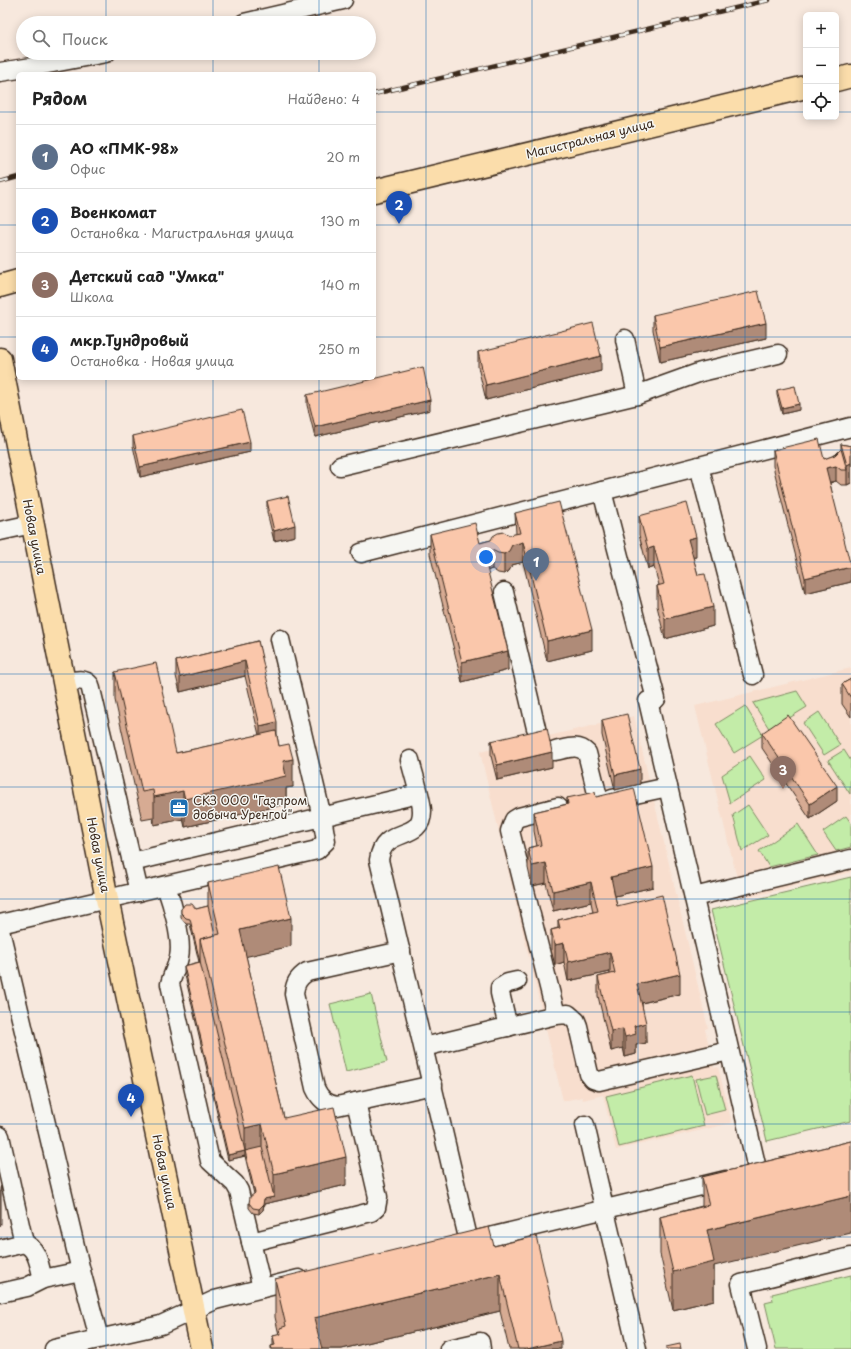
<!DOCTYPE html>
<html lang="ru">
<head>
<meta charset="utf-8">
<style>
	body { margin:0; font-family:"Playpen Sans",sans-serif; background:#f6f6f6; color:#222 }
	.controls { position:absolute; right:12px; top:12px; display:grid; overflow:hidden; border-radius:6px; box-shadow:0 2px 10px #0003 }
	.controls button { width:36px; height:36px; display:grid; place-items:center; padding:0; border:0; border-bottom:1px solid #e0e0e0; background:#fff; color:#222; font:20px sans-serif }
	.you { position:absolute; left:486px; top:557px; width:14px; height:14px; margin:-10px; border:3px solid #fff; border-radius:50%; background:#1a73e8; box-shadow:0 0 0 6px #1a73e833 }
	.badge { display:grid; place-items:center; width:26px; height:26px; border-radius:50%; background:#1a73e8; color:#fff; font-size:13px; font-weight:700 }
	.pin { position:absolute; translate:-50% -33px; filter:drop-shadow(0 1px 2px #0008) }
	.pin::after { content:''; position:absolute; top:21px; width:14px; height:12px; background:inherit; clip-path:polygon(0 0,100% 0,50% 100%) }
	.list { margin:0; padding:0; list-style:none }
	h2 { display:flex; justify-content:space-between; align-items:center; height:52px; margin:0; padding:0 16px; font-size:17px }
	h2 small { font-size:13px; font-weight:400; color:#767676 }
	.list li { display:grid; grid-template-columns:26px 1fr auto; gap:12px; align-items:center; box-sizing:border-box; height:64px; padding:0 16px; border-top:1px solid #e0e0e0 }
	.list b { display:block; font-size:15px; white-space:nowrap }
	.list p { margin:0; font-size:13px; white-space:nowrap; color:#767676 }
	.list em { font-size:13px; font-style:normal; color:#767676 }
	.icon { flex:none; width:22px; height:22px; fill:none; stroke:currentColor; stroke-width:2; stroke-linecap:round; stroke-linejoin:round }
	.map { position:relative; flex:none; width:851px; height:1349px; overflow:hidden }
	.search { position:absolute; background:#fff; box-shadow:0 2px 10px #0003; left:16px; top:16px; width:360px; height:44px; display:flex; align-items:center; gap:10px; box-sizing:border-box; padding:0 14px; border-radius:22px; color:#767676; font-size:15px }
	.panel { position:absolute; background:#fff; box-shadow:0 2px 10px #0003; left:16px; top:72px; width:360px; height:308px; border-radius:6px }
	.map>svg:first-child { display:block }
</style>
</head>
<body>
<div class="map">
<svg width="851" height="1349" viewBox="0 0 851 1349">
	<rect width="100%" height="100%" fill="#f7e8dd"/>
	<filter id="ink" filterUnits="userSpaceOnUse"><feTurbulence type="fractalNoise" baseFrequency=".025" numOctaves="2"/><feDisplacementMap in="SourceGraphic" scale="8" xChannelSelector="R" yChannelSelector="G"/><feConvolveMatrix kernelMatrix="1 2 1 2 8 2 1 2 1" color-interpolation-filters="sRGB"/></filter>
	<g filter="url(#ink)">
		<!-- built -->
		<g fill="#f8dece">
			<polygon points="851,668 851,872 742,899 695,706"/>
			<polygon points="634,716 708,1028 705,1029 714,1068 718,1067 732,1123 616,1150 603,1095 583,1100 582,1097 563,1101 480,752"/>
		</g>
		<!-- green -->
		<g fill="#c3eca8" stroke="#7f8b63">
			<polygon points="797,691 807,707 770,730 753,703"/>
			<polygon points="745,706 763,735 734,753 716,724"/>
			<polygon points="819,712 840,745 824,755 803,723"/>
			<polygon points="844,750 851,761 850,794 828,760"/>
			<polygon points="750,756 766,780 730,803 722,775"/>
			<polygon points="748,805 768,835 742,851 733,815"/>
			<polygon points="846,816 851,823 851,847 836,851 823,832"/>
			<polygon points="798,824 818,855 769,867 759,851"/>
			<polygon points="851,877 851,1121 767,1141 711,910"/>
			<polygon points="371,994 387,1062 346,1072 330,1004"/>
			<polygon points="692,1075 704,1126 619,1147 606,1096"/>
			<polygon points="716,1075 725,1110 705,1115 696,1079"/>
			<polygon points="851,1275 851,1349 776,1349 765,1303 773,1301 772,1294"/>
		</g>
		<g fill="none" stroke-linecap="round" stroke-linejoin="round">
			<!-- minor casing -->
			<g stroke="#3b2a1e" stroke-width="21">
				<g id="minor">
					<polyline points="244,23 343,0"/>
					<polyline points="0,72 32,67 106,53"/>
					<polyline points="625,339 637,395"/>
					<polyline points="340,466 637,395 701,372 778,354"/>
					<polyline points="699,466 753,675"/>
					<polyline points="602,491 656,699"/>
					<polyline points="0,531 32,524"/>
					<polyline points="361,553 851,427"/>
					<polyline points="504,592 536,728"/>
					<path d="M64 683C73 681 84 677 90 685L139 892"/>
					<polyline points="648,701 758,1173"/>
					<path d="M555 751C566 749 578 743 587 753L598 797"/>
					<path d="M410 760C413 773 422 800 422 811 422 843 383 825 379 860L469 1242"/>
					<polyline points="612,799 668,787"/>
					<polyline points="132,862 418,794"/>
					<path d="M166 886C172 903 183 940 179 957 177 967 172 975 170 984L210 1161 235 1184 239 1191 262 1288"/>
					<polyline points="694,897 851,859"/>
					<polyline points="0,924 317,850 326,841 322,817 280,639"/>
					<polyline points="0,930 81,1271 99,1338"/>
					<path d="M401 951 307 972C298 978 295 983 294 994L315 1088C320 1099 326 1104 337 1106L433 1085"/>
					<polyline points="556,1015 568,1014 576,1021 578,1026 589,1074 593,1079 599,1081 729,1051"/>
					<polyline points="508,1027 500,993 500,988 508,983 517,981"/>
					<polyline points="424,1047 556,1015 510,831 514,820 519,817 558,807"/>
					<polyline points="585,1125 637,1349"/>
					<polyline points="0,1136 24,1243 0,1249"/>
					<polyline points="251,1242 371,1212 376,1208 378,1197 356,1102"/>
					<polyline points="469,1242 726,1180"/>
					<path d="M24 1243C38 1249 39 1265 43 1279"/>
					<polyline points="0,1293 27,1287 43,1279 81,1271"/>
					<polyline points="54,1349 161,1325 215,1300 299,1279"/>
					<polyline points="449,1349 480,1342 481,1349"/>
					<polyline points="757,1349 741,1284 851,1257"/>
				</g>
			</g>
			<!-- major casing -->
			<g stroke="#3b2a1e" stroke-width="25">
				<g id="major">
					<polyline points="836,80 851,76"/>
					<polyline points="374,191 806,87"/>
					<polyline points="0,286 18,281"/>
					<polyline points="0,359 107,899 202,1349"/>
				</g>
			</g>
			<!-- minor -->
			<use href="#minor" stroke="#f6f6f2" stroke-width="18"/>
			<!-- major -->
			<use href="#major" stroke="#fbddab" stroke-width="22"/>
			<!-- rail casing -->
			<g stroke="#3b2a1e" stroke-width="4.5">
				<g id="rail">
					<polyline points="374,94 769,0"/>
					<polyline points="0,182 18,177"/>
				</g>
			</g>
			<!-- rail -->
			<use href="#rail" stroke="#f6f6f2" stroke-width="3" stroke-dasharray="9" stroke-linecap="butt"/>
		</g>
		<!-- wall -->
		<g fill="#d7ab93" stroke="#3b2a1e">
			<polygon points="653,315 766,338 660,362 653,330"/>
			<polygon points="478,352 601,371 486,400 478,367"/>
			<polygon points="777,390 799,410 782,414 777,395"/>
			<polygon points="307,395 430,410 315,437 307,405"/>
			<polygon points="133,436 250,452 140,477 133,446"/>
			<polygon points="841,444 851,446 851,483 847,485 841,485 836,481 830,483 851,582 805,593 773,466 773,450 824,459 835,455 841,449"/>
			<polygon points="267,501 295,536 274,541 267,512"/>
			<polygon points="515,513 592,650 547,661 523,562 512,565 509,571 504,574 498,573 492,569 487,571 508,670 462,682 430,554 430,534 480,543 491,540 516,534"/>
			<polygon points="639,516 696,557 693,557 698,575 713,626 665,639 657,606 657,586 659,585 654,567 648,569 639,535"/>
			<polygon points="258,641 279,746 293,787 286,788 286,804 185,827 183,819 154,825 153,818 142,820 115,700 115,672 176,753 259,735 245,676 180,692 176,676 176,661"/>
			<polygon points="851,679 851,717 842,704 842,684"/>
			<polygon points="602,720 640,784 615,790 602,735"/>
			<polygon points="762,733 837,801 810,819 762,748"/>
			<polygon points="491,741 552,767 497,780 491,756"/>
			<polygon points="596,797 653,887 615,896 617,906 680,994 642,1003 646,1043 636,1045 636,1054 625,1057 623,1048 611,1051 598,996 598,977 610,974 610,972 568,981 564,962 555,965 551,950 551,930 558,928 558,920 593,912 591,902 553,911 546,883 532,886 528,868 528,848 537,846 534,831 534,812 567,804 567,798"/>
			<polygon points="208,883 291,946 246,956 284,1118 346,1185 264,1204 263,1210 259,1214 253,1213 249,1208 249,1203 254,1194 245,1156 228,1160 184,971 184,966 199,962 190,924 186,924 181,918 181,909 196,909 208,906"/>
			<polygon points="851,1141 714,1266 714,1300 673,1310 660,1254 660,1217 702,1206 702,1177"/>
			<polygon points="494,1246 561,1349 509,1349 500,1311 342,1349 271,1349 271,1346 273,1346 273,1336 279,1335 275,1317 275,1279"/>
		</g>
		<!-- shaded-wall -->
		<g fill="#af8b78" stroke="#3b2a1e">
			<polygon points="766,323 766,338 660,362 660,347"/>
			<polygon points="601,356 601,371 486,400 486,385"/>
			<polygon points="430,400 430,410 315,437 315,427"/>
			<polygon points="799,404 799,410 782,414 782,408"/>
			<polygon points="250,442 250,452 140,477 140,467"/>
			<polygon points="851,463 851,483 847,485 847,465"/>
			<polygon points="836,466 836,481 826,483 826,468"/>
			<polygon points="295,525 295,536 274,541 274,531"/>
			<polygon points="696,537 696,557 688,558 688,539"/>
			<polygon points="523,542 523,562 512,565 509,571 504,574 504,554 512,545"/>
			<polygon points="654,547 654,567 648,569 648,549"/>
			<polygon points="492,550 492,569 483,572 483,552"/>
			<polygon points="851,567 851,582 805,593 805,578"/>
			<polygon points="713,607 713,626 665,639 665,619"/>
			<polygon points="592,630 592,650 547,661 547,641"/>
			<polygon points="508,651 508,670 462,682 462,662"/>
			<polygon points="245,661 245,676 180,692 180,677"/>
			<polygon points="277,722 277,737 260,741 260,726"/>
			<polygon points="552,752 552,767 497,780 497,765"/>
			<polygon points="293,759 293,787 286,788 286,804 185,827 185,799 283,761"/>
			<polygon points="640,769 640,784 615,790 615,775"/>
			<polygon points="837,786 837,801 810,819 810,804"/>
			<polygon points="183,791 183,819 154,825 154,797"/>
			<polygon points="546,863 546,883 532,886 532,866"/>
			<polygon points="653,867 653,887 611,897 611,877"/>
			<polygon points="591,882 591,902 553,911 553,891"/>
			<polygon points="291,918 291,946 240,958 240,930"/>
			<polygon points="564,943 564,962 555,965 555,945"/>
			<polygon points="610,952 610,972 568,981 568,962"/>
			<polygon points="680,974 680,994 637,1004 637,984"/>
			<polygon points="646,1023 646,1043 636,1045 636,1054 625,1057 625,1037 634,1026"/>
			<polygon points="623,1029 623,1048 611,1051 611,1031"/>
			<polygon points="262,1124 262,1152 245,1151 245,1128"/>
			<polygon points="245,1151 245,1156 228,1160 228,1155"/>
			<polygon points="346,1157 346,1185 264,1204 263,1210 259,1214 259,1209 264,1199 274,1197 274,1174"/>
			<polygon points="1,1186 1,1224 0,1226 0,1188"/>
			<polygon points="851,1196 851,1233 714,1266 714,1300 673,1310 673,1272 707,1230"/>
			<polygon points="500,1274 500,1311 342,1349 314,1349 314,1318"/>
			<polygon points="561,1341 561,1349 527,1349"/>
		</g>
		<!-- building -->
		<g fill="#fac7ab" stroke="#3b2a1e">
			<polygon points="758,291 766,323 660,347 653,315"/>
			<polygon points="593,323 601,356 486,385 478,352"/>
			<polygon points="423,367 430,400 315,427 307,395"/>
			<polygon points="795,386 799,404 782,408 777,390"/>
			<polygon points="242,410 250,442 140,467 133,436"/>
			<polygon points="819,439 824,459 835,455 841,449 847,470 841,470 836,466 826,468 851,567 805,578 773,450"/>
			<polygon points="841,444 851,446 851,463 847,465"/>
			<polygon points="288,496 295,525 274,531 267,501"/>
			<polygon points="559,502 592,630 547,641 523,542 512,545 509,551 504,554 498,553 492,550 483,552 508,651 462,662 430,534 475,523 480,543 491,540 493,536 498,533 504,532 509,535 520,533 515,513"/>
			<polygon points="687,503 696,537 688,539 698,575 705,574 713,607 665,619 657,586 664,584 654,547 648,549 639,516"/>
			<polygon points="258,641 277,722 260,726 245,661 180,677 176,661"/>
			<polygon points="156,663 176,753 276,731 279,746 289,744 293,759 283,761 286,776 185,799 183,791 154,797 153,790 142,792 115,672"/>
			<polygon points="851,679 851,698 842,684"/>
			<polygon points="627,714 640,769 615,775 602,720"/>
			<polygon points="788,715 837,786 810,804 762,733"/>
			<polygon points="547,728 552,752 497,765 491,741"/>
			<polygon points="634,788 653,867 611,877 617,906 662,895 680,974 637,984 646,1023 634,1026 636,1034 625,1037 623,1029 611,1031 598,977 615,973 610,952 568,962 564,943 555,945 551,930 560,928 558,920 598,911 591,882 553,891 546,863 532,866 528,848 541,845 534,812 568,804 567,798 595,792 596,797"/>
			<polygon points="279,867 291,918 240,930 284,1118 334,1107 346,1157 274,1174 262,1124 245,1128 200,939 220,934 208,883"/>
			<polygon points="185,904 192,904 196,909 208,906 215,935 200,939 200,962 190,919 186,918 181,913 181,909"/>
			<polygon points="200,962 245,1151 228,1155 184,966"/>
			<polygon points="851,1141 851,1196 707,1230 714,1262 673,1272 660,1217 709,1205 702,1177"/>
			<polygon points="262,1147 274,1197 264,1199 263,1205 259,1209 253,1208 249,1203 250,1197 255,1193 245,1151"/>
			<polygon points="489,1227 494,1246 536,1236 561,1341 527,1349 518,1349 500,1274 314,1318 322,1349 272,1349 271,1346 275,1345 273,1336 281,1334 280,1328 286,1326 275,1279"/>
			<polygon points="680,1344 681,1349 666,1349 666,1347"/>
		</g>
	</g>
	<!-- grid -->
	<path fill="none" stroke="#1f6fb2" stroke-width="1" stroke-opacity="0.55" d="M106 0V23M213 0V23M319 0V23M426 0V1349M532 0V1349M638 0V1349M745 0V1349M106 53V74M213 53V74M319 53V74M0 112H18M374 112H806M836 112H851M0 225H18M374 225H851M0 337H18M374 337H851M106 378V1349M213 378V1349M319 378V1349M0 450H851M0 562H851M0 674H851M0 787H851M0 899H851M0 1012H851M0 1124H851M0 1237H851"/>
	<!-- icons -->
	<defs>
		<g id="office-square" transform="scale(1)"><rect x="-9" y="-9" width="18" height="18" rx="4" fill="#1f6fb2" stroke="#f6f6f2"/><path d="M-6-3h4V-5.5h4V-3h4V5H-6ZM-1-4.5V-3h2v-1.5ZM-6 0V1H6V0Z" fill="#fff"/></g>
	</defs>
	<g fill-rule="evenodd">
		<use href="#office-square" x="179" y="808"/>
	</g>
	<g text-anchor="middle" stroke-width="3" stroke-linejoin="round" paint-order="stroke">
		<!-- street labels -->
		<g font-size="12" fill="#3b2a1e" stroke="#f6f6f2">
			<text transform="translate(590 139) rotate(-14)" y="4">Магистральная улица</text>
			<text transform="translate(34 537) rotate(79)" y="4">Новая улица</text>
			<text transform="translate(98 855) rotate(79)" y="4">Новая улица</text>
			<text transform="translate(164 1172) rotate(78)" y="4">Новая улица</text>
		</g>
		<!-- poi labels -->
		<g font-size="12" fill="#3b2a1e" stroke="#f6f6f2" text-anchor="start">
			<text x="193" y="805">СКЗ ООО "Газпром<tspan x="193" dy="14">добыча Уренгой"</tspan></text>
		</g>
	</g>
</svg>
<div class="controls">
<button>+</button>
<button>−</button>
<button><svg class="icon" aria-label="locate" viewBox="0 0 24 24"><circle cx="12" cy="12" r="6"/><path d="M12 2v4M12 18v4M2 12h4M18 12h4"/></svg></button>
</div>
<div class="you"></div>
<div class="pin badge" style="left:536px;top:581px;background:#5c6f8a">1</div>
<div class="pin badge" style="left:399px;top:224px;background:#1a4fb4">2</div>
<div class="pin badge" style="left:783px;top:789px;background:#8d6e63">3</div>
<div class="pin badge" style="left:131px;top:1117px;background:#1a4fb4">4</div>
<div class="search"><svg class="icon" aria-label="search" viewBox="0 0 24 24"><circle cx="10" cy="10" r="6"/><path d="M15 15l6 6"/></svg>Поиск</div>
<section class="panel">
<h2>Рядом<small>Найдено: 4</small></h2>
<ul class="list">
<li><span class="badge" style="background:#5c6f8a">1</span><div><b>АО «ПМК-98»</b><p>Офис</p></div><em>20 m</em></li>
<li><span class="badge" style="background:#1a4fb4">2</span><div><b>Военкомат</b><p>Остановка · Магистральная улица</p></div><em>130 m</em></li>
<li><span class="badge" style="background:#8d6e63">3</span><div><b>Детский сад &quot;Умка&quot;</b><p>Школа</p></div><em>140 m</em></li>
<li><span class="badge" style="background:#1a4fb4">4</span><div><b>мкр.Тундровый</b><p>Остановка · Новая улица</p></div><em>250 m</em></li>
</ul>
</section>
</div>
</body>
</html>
